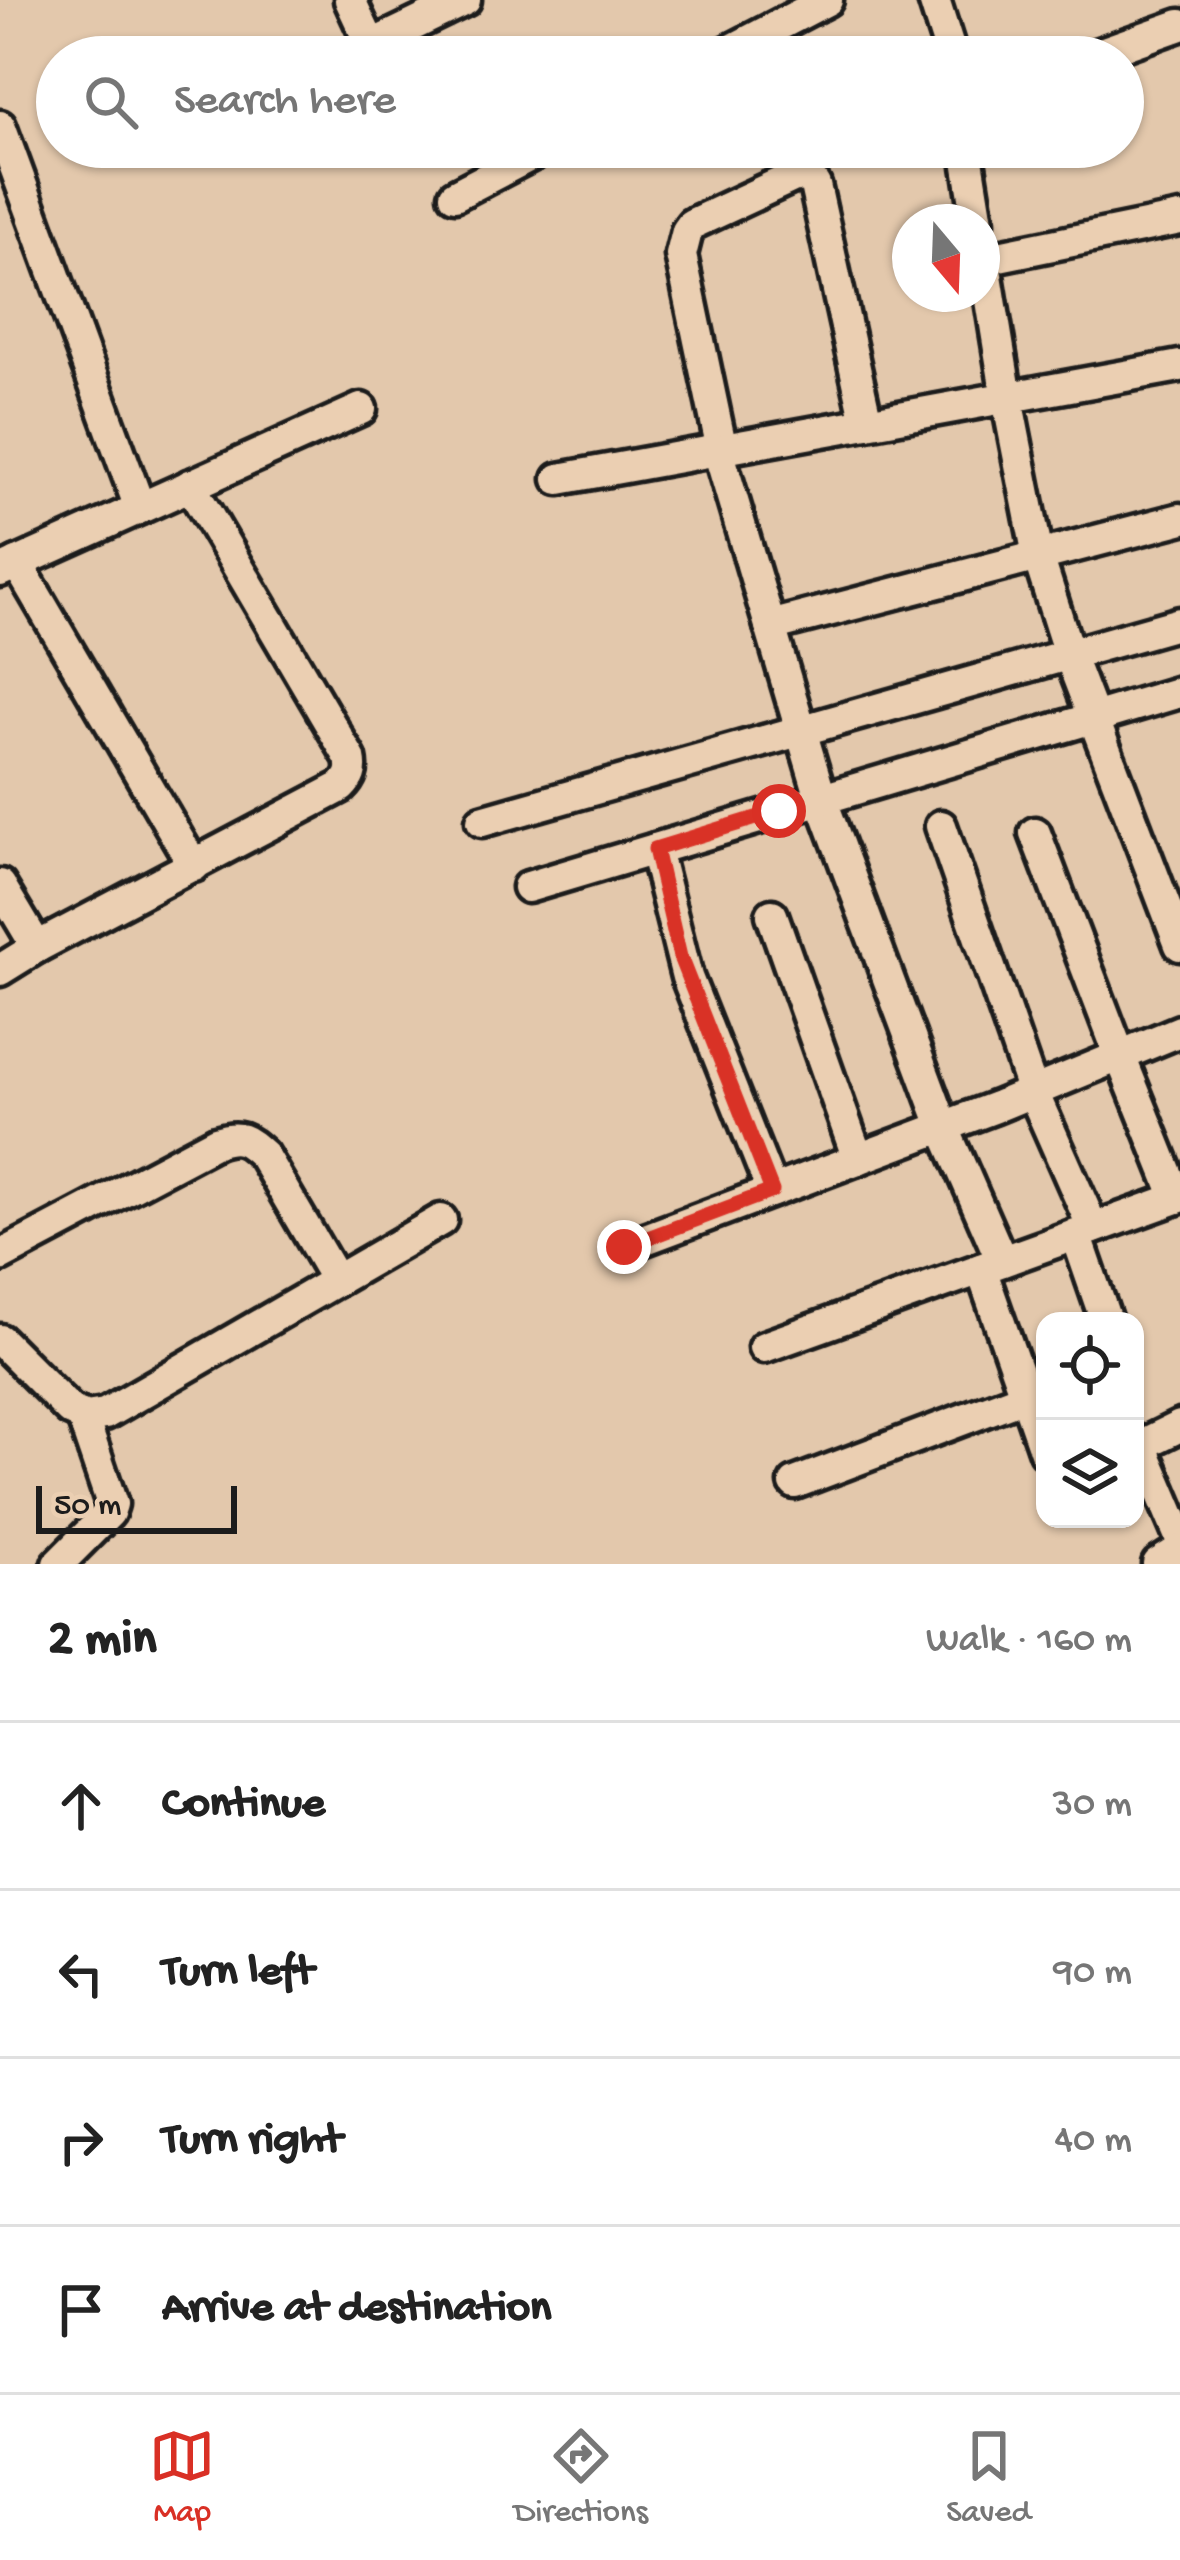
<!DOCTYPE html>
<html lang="en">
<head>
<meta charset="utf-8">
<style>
	body { margin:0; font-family:"Gochi Hand",sans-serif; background:#f2f2f2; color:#222 }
	.controls { position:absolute; right:36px; bottom:36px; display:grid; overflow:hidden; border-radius:24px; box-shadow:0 3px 9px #0004 }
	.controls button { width:108px; height:108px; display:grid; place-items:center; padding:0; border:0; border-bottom:3px solid #e0e0e0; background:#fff; color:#222; font:60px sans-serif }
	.compass { position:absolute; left:892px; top:204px; width:108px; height:108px; border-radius:50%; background:#fff; box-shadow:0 3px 9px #0004; rotate:161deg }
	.scale { position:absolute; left:36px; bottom:30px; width:201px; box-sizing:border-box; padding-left:12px; border:6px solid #1c1c1c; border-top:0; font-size:33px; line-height:42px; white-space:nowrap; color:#1c1c1c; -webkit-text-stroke:9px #ebcfb2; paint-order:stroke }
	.stop { position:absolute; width:36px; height:36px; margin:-27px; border:9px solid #d93025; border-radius:50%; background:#fff }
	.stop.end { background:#d93025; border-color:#fff; box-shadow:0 3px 12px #0008 }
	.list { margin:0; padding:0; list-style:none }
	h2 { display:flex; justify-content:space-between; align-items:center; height:156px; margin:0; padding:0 48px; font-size:51px }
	h2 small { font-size:39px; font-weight:400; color:#767676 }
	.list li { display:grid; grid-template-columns:78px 1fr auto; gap:36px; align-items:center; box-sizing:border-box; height:168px; padding:0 48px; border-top:3px solid #e0e0e0 }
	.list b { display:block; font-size:45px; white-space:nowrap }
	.list em { font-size:39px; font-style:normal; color:#767676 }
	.icon { flex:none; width:66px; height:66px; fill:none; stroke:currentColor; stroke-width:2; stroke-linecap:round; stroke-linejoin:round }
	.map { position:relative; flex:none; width:1180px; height:1564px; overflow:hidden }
	.search { position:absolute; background:#fff; box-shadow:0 3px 9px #0004; left:36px; right:36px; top:36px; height:132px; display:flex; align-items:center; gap:30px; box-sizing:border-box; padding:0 42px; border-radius:66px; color:#767676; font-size:45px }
	.sheet { height:828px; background:#fff }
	nav { display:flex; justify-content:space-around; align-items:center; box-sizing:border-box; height:168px; border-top:3px solid #e0e0e0; background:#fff; font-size:33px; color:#767676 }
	nav a { display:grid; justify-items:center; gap:6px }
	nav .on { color:#d93025 }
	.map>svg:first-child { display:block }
</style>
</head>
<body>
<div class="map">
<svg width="1180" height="1564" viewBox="0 0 1180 1564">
	<rect width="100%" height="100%" fill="#e3c8ac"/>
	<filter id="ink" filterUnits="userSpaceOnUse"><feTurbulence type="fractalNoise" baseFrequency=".00833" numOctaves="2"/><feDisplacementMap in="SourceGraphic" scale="24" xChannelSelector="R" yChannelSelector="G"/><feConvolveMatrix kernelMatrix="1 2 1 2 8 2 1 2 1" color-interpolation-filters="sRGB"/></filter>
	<g filter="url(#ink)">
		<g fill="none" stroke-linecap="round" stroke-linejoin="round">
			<!-- street casing -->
			<g stroke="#1c1c1c" stroke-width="39">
				<g id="street">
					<polyline points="350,0 369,41 374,44 465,0"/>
					<polyline points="934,0 952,57"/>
					<polyline points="718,57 827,0"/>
					<polyline points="1090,57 1180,25"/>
					<polyline points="0,126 140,508"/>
					<polyline points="966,147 978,222"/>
					<polyline points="455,195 547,147"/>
					<polyline points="982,245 1007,398 1038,556 1069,654 1180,945"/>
					<polyline points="984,259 1180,219"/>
					<polyline points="718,450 821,798 943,1126 1002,1261"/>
					<polyline points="722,450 681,255 687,231 692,224 797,175 811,179 815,185 867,423"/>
					<polyline points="559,479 1180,366"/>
					<polyline points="17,563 194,866"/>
					<polyline points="0,571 361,409"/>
					<polyline points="770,626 1180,519"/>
					<polyline points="482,821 1180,623"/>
					<polyline points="941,826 1033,1092 1093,1228"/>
					<polyline points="1035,833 1120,1056 1177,1198"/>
					<polyline points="655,849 687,977 772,1191"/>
					<polyline points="0,885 37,947"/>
					<polyline points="528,887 1180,692"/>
					<polyline points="772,915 858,1159"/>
					<path d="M0 970 37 947 341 787C350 778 353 771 350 758L190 485"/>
					<polyline points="1076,1234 1106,1321"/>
					<polyline points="624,1247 996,1107 1180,1031"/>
					<path d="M0 1256 216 1142C239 1134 246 1139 263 1155L336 1280"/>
					<polyline points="981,1269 1045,1452"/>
					<polyline points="0,1340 70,1410 86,1417 105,1414 441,1220"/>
					<polyline points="764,1347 1180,1197"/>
					<polyline points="1141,1445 1180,1537"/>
					<polyline points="1135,1448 1180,1426"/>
					<polyline points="795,1483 1025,1396"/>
					<polyline points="58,1564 109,1513 112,1504 82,1415"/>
					<polyline points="1158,1564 1180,1550"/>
				</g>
			</g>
			<!-- street -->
			<use href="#street" stroke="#ebcfb2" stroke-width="30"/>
		</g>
	</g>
	<g fill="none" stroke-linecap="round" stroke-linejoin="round" filter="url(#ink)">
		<!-- route -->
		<polyline stroke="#d93025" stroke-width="15" points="624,1247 772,1191 680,957 655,849 779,811"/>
	</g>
</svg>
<div class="controls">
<button><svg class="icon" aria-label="locate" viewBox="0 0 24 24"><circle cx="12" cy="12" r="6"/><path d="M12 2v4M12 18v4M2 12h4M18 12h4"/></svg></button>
<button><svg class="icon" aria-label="layers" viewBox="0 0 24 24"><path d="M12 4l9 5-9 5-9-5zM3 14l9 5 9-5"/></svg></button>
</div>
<svg class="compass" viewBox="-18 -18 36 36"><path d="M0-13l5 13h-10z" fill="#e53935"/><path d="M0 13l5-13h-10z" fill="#767676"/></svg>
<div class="scale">50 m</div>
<div class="stop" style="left:779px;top:811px"></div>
<div class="stop end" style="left:624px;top:1247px"></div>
<div class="search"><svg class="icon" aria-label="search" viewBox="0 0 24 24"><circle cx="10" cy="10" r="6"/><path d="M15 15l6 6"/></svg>Search here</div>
</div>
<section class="sheet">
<h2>2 min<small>Walk · 160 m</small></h2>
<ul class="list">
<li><svg class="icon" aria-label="ahead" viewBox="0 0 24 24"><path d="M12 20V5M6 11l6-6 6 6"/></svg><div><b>Continue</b></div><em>30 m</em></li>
<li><svg class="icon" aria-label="left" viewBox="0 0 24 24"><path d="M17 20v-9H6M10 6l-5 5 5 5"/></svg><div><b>Turn left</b></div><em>90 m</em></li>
<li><svg class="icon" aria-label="right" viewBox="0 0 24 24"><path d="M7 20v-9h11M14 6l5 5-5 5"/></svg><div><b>Turn right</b></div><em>40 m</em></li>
<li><svg class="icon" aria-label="arrive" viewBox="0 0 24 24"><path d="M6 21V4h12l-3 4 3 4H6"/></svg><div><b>Arrive at destination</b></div></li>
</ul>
</section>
<nav>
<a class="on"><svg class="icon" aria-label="map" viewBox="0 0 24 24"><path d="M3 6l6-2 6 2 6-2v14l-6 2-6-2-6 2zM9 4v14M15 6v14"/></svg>Map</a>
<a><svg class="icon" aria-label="directions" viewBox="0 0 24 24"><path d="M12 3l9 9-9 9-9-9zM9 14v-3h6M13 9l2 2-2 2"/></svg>Directions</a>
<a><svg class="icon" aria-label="saved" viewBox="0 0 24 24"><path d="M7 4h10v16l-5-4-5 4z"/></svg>Saved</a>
</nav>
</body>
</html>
